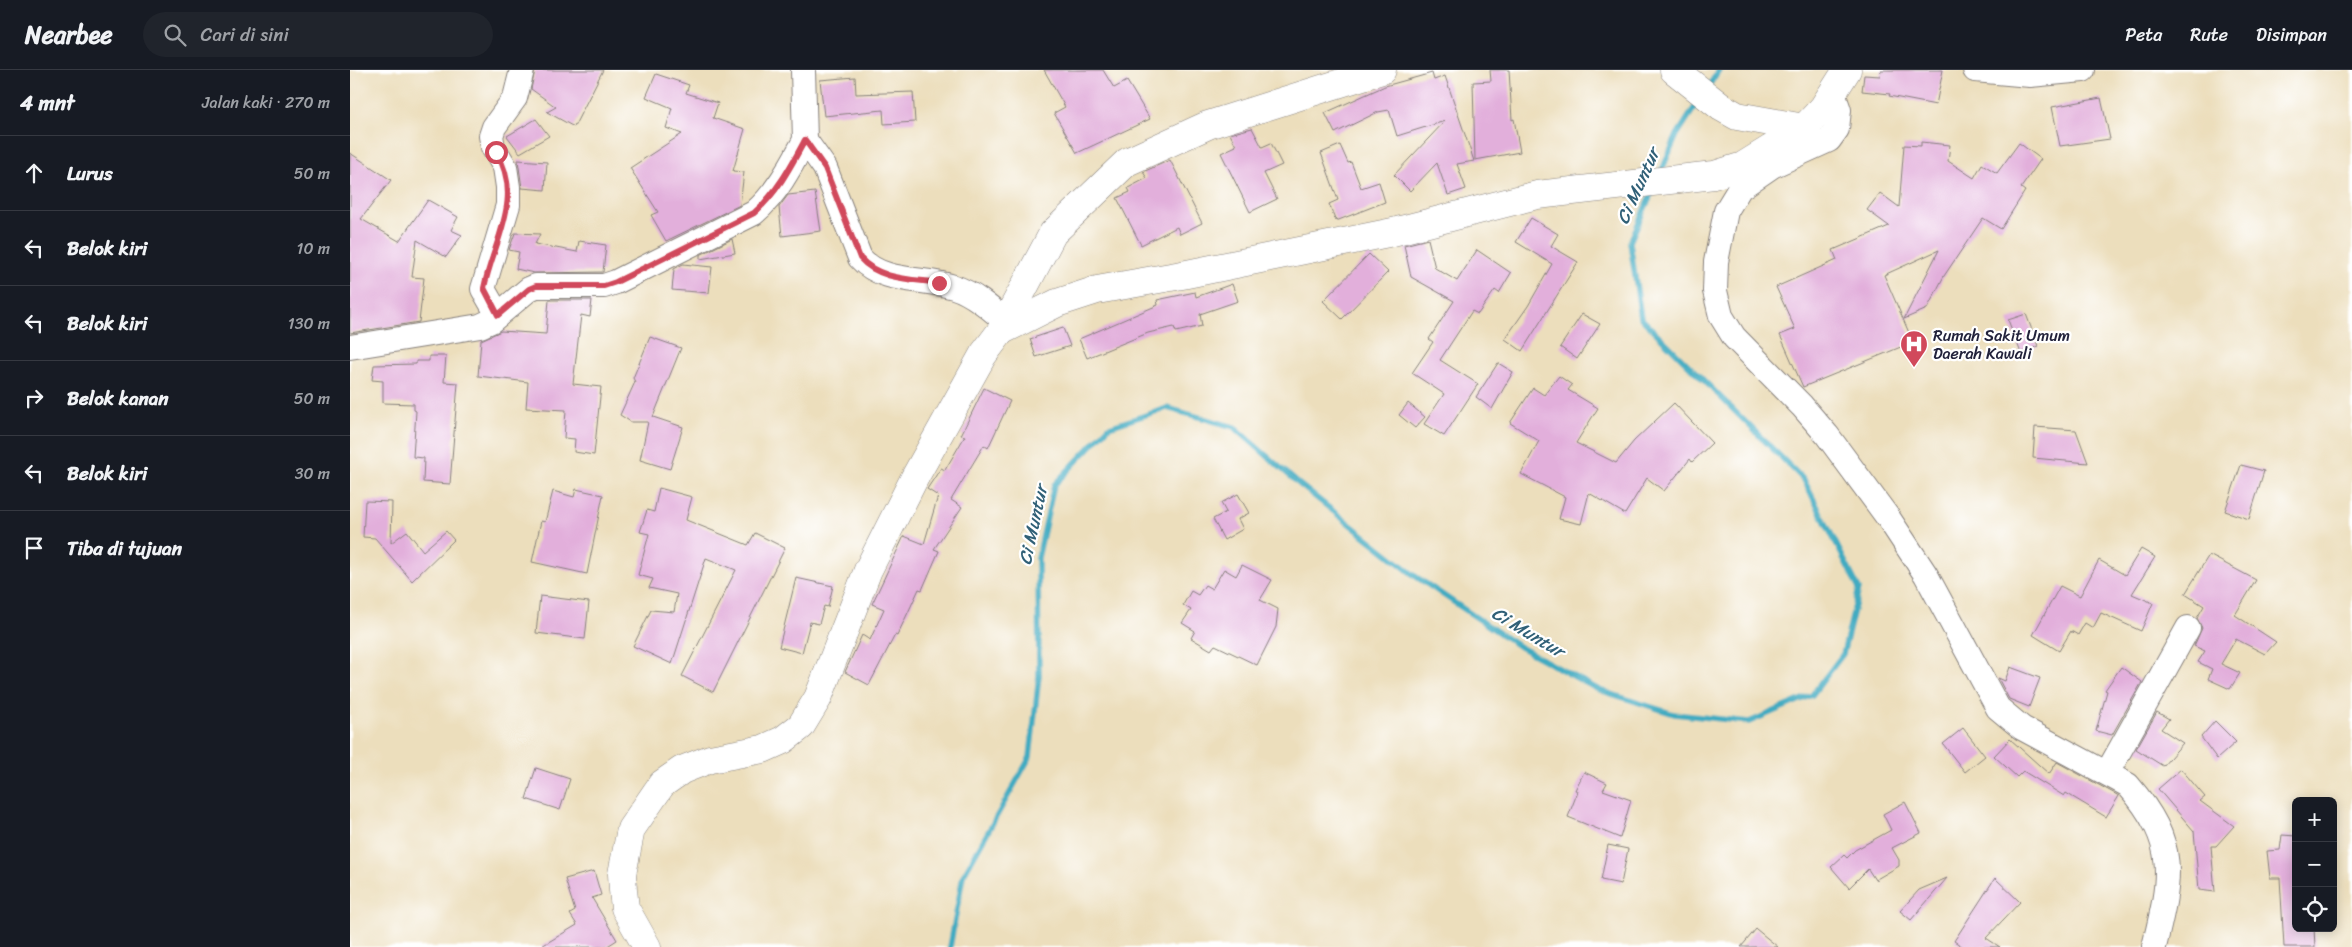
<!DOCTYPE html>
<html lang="id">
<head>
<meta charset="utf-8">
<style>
	body { margin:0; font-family:Sriracha,sans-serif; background:#20242c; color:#f1f3f6 }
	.controls { position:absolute; right:15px; bottom:15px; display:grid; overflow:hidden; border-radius:8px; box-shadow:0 2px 12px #0003 }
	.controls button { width:45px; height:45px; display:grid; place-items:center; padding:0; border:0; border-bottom:1px solid #363941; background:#171b24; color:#f1f3f6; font:25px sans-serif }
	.stop { position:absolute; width:15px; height:15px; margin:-11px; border:4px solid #d1495b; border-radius:50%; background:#fff }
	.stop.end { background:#d1495b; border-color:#fff; box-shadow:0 1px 5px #0008 }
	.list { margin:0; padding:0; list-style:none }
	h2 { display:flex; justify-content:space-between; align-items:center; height:65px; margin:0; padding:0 20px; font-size:21px }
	h2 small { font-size:16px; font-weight:400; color:#9ea1a6 }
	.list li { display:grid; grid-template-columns:32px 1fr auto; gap:15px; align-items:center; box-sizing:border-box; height:75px; padding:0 20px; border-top:1px solid #363941 }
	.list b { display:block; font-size:19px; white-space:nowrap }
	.list em { font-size:16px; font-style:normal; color:#9ea1a6 }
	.icon { flex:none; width:28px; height:28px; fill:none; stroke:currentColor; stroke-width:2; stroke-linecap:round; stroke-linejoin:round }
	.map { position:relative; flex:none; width:2002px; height:877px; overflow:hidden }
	header { display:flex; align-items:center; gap:30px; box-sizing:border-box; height:70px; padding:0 25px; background:#171b24; border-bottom:1px solid #363941 }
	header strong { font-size:24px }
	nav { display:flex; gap:28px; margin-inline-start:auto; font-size:18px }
	.search { width:350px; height:45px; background:#20242c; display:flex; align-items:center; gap:12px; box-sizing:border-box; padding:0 18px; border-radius:28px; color:#9ea1a6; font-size:19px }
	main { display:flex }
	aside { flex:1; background:#171b24 }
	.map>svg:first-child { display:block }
</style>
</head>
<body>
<header>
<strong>Nearbee</strong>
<div class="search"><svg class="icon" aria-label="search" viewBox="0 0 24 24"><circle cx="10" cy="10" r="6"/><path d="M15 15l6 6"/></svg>Cari di sini</div>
<nav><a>Peta</a><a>Rute</a><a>Disimpan</a></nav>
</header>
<main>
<aside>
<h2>4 mnt<small>Jalan kaki · 270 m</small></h2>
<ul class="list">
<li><svg class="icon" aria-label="ahead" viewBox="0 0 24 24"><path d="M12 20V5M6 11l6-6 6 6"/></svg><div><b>Lurus</b></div><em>50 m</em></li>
<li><svg class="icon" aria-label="left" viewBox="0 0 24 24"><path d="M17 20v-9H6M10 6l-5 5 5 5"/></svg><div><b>Belok kiri</b></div><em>10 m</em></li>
<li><svg class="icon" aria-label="left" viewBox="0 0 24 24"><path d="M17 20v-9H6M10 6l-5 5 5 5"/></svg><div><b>Belok kiri</b></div><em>130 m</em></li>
<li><svg class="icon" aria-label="right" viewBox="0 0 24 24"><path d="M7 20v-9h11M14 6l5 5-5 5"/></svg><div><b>Belok kanan</b></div><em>50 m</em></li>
<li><svg class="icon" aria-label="left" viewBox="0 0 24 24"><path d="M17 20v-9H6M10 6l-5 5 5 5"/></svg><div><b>Belok kiri</b></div><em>30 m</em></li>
<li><svg class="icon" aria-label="arrive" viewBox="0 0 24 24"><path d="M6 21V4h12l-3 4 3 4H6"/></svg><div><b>Tiba di tujuan</b></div></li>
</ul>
</aside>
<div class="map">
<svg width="2002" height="877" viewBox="0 0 2002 877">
	<rect width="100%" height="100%" fill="#fff"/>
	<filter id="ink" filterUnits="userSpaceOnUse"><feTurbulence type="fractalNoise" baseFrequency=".02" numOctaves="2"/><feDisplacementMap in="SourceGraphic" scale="10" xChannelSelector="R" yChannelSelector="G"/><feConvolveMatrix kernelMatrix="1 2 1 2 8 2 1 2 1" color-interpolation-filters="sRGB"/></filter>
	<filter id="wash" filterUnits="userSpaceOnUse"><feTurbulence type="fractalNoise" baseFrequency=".0096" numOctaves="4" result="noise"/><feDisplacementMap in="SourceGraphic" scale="20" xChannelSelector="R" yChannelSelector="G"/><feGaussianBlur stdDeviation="1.12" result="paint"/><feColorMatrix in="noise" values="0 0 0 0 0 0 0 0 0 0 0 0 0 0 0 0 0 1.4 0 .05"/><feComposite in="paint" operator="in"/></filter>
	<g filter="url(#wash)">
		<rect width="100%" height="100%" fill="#ecdebc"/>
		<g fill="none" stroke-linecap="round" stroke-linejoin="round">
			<!-- stream -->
			<g stroke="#42abc1" stroke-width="5.5">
				<polyline points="1358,17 1369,0"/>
				<polyline points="1311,102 1327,65 1350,29"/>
				<polyline points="600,877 613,806 680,687 689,606 688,488 704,415 759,357 817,338 884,357 949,414 1065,506 1170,577 1249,620 1324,644 1399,652 1462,625 1493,584 1509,519 1454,410 1291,248 1280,172 1303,120"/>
			</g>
		</g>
		<g id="blocks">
			<!-- building -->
			<g fill="#e2afdb">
				<polygon points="185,0 253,0 224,57 197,42 206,37 181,19"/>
				<polygon points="694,0 753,0 764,18 777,11 800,49 727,83 704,43 715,37"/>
				<polygon points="1140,0 1159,0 1162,50 1164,49 1170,82 1125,90 1123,12 1141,11"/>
				<polygon points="1531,0 1593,0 1586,35 1539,26 1540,24 1512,21 1514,5 1530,6"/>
				<polygon points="1082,3 1084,10 1095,6 1124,91 1107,94 1116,119 1098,125 1087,93 1060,121 1044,105 1095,51 1047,66 1039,40 1028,42 985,63 975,43 1035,16"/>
				<polygon points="306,4 339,15 336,23 368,33 363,48 395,59 383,101 394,102 390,135 316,171 301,145 308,142 280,98 332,64 316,58 322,38 296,27"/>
				<polygon points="505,7 506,24 563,22 565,52 534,54 533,40 474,46 470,10"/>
				<polygon points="1751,28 1760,69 1710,76 1702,37"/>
				<polygon points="186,49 199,66 170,83 157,66"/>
				<polygon points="902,58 912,77 921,73 932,95 914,103 927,129 900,142 871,83 886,76 880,64"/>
				<polygon points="1571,72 1600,75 1598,91 1624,108 1632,94 1647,103 1669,73 1691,89 1671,118 1675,121 1651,159 1633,148 1594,206 1577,239 1554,249 1589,180 1534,205 1563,272 1453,317 1430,265 1445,259 1426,217 1487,190 1483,180 1539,156 1517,140 1530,123 1549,137 1554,75 1571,76"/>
				<polygon points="990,75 998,93 1001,92 1011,118 1029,112 1035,132 986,151 979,134 988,130 971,83"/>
				<polygon points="0,83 41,110 11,149 49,171 78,130 108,147 101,160 112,165 96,187 67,170 62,207 74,208 69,252 0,263"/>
				<polygon points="168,90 197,92 195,120 172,118"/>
				<polygon points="820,90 852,153 830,164 827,157 791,175 767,128 780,122 778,118 797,108 793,102"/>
				<polygon points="465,122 471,161 432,166 429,137 438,125"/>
				<polygon points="1181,148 1208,164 1201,176 1228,192 1172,281 1155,269 1178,236 1202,194 1166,172"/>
				<polygon points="165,163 190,164 185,174 227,182 229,171 256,175 253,202 184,203 166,199 169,182 159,180"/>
				<polygon points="382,169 385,183 350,189 350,185"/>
				<polygon points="1078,169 1085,198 1107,211 1127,180 1161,203 1149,223 1145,220 1128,244 1122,241 1090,290 1128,314 1094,366 1074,354 1094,324 1062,303 1083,272 1079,269 1104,231 1061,207 1054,175"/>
				<polygon points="1019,184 1038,202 992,249 973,231"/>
				<polygon points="333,194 362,197 359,223 322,220 324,199"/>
				<polygon points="882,214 888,231 850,244 852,256 826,262 824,257 798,263 737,288 729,269 808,235 807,230 845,222 846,227"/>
				<polygon points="199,230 242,230 240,247 231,245 223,314 251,317 244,385 224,382 225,369 214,368 216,340 176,338 178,312 128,306 131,270 151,261 196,264"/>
				<polygon points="1232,244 1250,254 1227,289 1210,277"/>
				<polygon points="1676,244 1688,276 1671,283 1658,250"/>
				<polygon points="713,258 720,276 686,287 680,269"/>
				<polygon points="300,267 331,278 303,347 333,357 320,399 290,390 298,352 281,352 270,345 285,312 283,308"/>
				<polygon points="79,286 96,286 94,312 108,313 100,414 73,412 74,388 63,387 66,341 64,340 64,334 33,333 33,311 22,310 24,295 66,294 66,291 79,291"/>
				<polygon points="1148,293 1163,302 1142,339 1126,327"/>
				<polygon points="1209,306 1222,315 1218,320 1248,338 1226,373 1266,393 1284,371 1324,333 1362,373 1342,392 1340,389 1314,421 1297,408 1275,444 1239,423 1231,454 1209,449 1215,427 1171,404 1189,371 1160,353 1183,318 1194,325"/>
				<polygon points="634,318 660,331 638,378 634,375 601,430 612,437 584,479 589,481 572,520 569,519 547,566 545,565 519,615 495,602 512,565 520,570 534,539 522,534 554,466 574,474 588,426 577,419 591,398 595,400 615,366 611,365"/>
				<polygon points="1058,333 1075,347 1065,358 1049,345"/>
				<polygon points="1685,357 1726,360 1738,393 1683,388"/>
				<polygon points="1891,395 1914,401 1899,449 1875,441"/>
				<polygon points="309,418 342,427 336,450 398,475 405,463 435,478 363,622 332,606 386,500 356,488 322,594 283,576 301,540 324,542 327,524 299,518 303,509 288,505 299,464 290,462 297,440 304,442"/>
				<polygon points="226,419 253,425 237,504 182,492 191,451 195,452 203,421 224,427"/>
				<polygon points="888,424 899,443 888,449 893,459 874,470 863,449 876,442 871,433"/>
				<polygon points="15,431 42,432 41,473 57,461 73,481 96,461 104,470 62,511 25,468 13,467"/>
				<polygon points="1791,479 1805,487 1782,524 1803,533 1791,561 1751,543 1743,558 1735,553 1728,565 1721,561 1709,581 1683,565 1710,516 1730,526 1749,490 1775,505"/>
				<polygon points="1859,485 1906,510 1885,545 1926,572 1915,584 1886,569 1871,594 1890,603 1880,619 1858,609 1862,599 1848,592 1855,581 1844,576 1852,558 1847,548 1854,536 1835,524"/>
				<polygon points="892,495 922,510 910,530 928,539 926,557 907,595 865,575 861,580 841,568 845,561 832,553 841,540 833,535 841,521 848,525 855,515 862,519 874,499 886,506"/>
				<polygon points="446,508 483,516 478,537 474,536 469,554 460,552 452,583 429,577"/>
				<polygon points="190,526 239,532 235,569 186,563"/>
				<polygon points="1660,597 1690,608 1679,637 1659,629 1648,608 1655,611"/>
				<polygon points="1771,597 1792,612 1762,665 1746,661 1757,621 1755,620"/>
				<polygon points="1807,642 1819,649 1811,659 1833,673 1813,696 1786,679"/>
				<polygon points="1865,651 1886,672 1867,689 1851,667"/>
				<polygon points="1613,658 1635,686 1615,702 1593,674"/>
				<polygon points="1660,669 1699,704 1707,692 1769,726 1756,747 1716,723 1714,726 1673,701 1667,707 1644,686"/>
				<polygon points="186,698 220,709 210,740 176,729"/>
				<polygon points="1831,699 1855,727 1850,731 1884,756 1866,776 1861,776 1865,822 1849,820 1844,761 1808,719"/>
				<polygon points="1234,702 1257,713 1253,720 1281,730 1270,768 1218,747 1228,721 1225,720"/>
				<polygon points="1555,732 1571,763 1542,778 1549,790 1549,796 1525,810 1518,799 1499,818 1481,797 1494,785 1497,788 1505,780 1541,760 1533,744"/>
				<polygon points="1932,765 1946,766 1946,858 1964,858 1965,877 1934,877 1930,808 1920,808 1917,781 1930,780"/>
				<polygon points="1258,775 1278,779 1271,814 1251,810"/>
				<polygon points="244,801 251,825 242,828 267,870 256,877 190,877 227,855 220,844 225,841 215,809"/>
				<polygon points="1597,808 1561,850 1550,841 1569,820"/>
				<polygon points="1645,808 1670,832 1636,868 1650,877 1613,877 1604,871"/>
				<polygon points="1406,859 1428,877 1391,877"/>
			</g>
		</g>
	</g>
	<g filter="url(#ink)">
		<use href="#blocks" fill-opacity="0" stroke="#87807c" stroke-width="1"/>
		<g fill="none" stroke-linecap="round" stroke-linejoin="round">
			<!-- minor casing -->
			<g stroke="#87807c" stroke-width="26">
				<g id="minor">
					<polyline points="453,0 455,70"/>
					<polyline points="1625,0 1680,5 1733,0"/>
					<path d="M1483 23 1489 40 1487 59 1479 70 1422 96 1390 118 1376 141 1366 192 1365 221 1371 246 1384 267 1452 336 1477 365 1539 449 1576 505 1648 638 1672 658 1778 715C1829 774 1821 807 1804 877"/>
					<polyline points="148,245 133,219 158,135 158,117 155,97 143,77 141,66 144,57 165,28 172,0"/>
					<path d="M0 277 130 256 141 251 179 219 186 216H254L266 212 404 143C427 123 441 96 455 70L475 98 510 188C533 214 573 207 604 217 623 223 640 238 655 251"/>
					<polyline points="1757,703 1838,558"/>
				</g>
			</g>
			<!-- highway casing -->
			<g stroke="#87807c" stroke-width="29">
				<g id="highway">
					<polyline points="1324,0 1371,37 1387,46 1454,58"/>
					<polyline points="651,261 707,233 747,220 832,205 1043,162 1187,125 1364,105 1393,96 1454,58 1473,38 1497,0"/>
					<polyline points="297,877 275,838 273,820 272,804 281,759 312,714 332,700 360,689 413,679 433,670 451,656 468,628 518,500 565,407 633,285 651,261 703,163 777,92 858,55 1032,0"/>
				</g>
			</g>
			<!-- minor -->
			<use href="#minor" stroke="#fff" stroke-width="24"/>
			<!-- highway -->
			<use href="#highway" stroke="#fff" stroke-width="28"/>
		</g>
	</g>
	<g fill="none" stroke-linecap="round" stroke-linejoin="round" filter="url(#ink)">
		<!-- route -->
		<path stroke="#d1495b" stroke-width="6" d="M146 82C175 128 143 172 134 218L148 245 179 219 186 216H254L266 212 404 143C427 123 441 96 455 70L475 98 510 188C529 210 562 209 589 213"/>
	</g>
	<!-- icons -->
	<defs>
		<g id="hospital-pin" transform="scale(1.4375)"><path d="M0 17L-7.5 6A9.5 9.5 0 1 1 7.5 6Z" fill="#d1495b" stroke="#fff"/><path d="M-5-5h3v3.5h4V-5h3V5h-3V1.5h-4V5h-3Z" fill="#fff"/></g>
	</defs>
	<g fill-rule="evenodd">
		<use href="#hospital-pin" x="1564" y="274"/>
	</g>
	<g text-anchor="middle" stroke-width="4.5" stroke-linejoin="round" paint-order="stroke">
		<!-- poi labels -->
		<g font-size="16" fill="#22223b" stroke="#fff" text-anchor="start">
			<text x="1583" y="271">Rumah Sakit Umum<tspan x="1583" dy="18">Daerah Kawali</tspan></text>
		</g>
		<!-- water labels -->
		<g font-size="18" font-style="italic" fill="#306077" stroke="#fff">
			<text transform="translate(1288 116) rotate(-66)" y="6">Ci Muntur</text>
			<text transform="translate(683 455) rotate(-78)" y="6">Ci Muntur</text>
			<text transform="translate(1178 562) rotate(31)" y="6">Ci Muntur</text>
		</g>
	</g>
</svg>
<div class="controls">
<button>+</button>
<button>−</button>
<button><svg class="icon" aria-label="locate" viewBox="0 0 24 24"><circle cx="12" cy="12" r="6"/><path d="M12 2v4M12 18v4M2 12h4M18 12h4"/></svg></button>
</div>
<div class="stop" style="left:146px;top:82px"></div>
<div class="stop end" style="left:589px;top:213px"></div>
</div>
</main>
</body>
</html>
